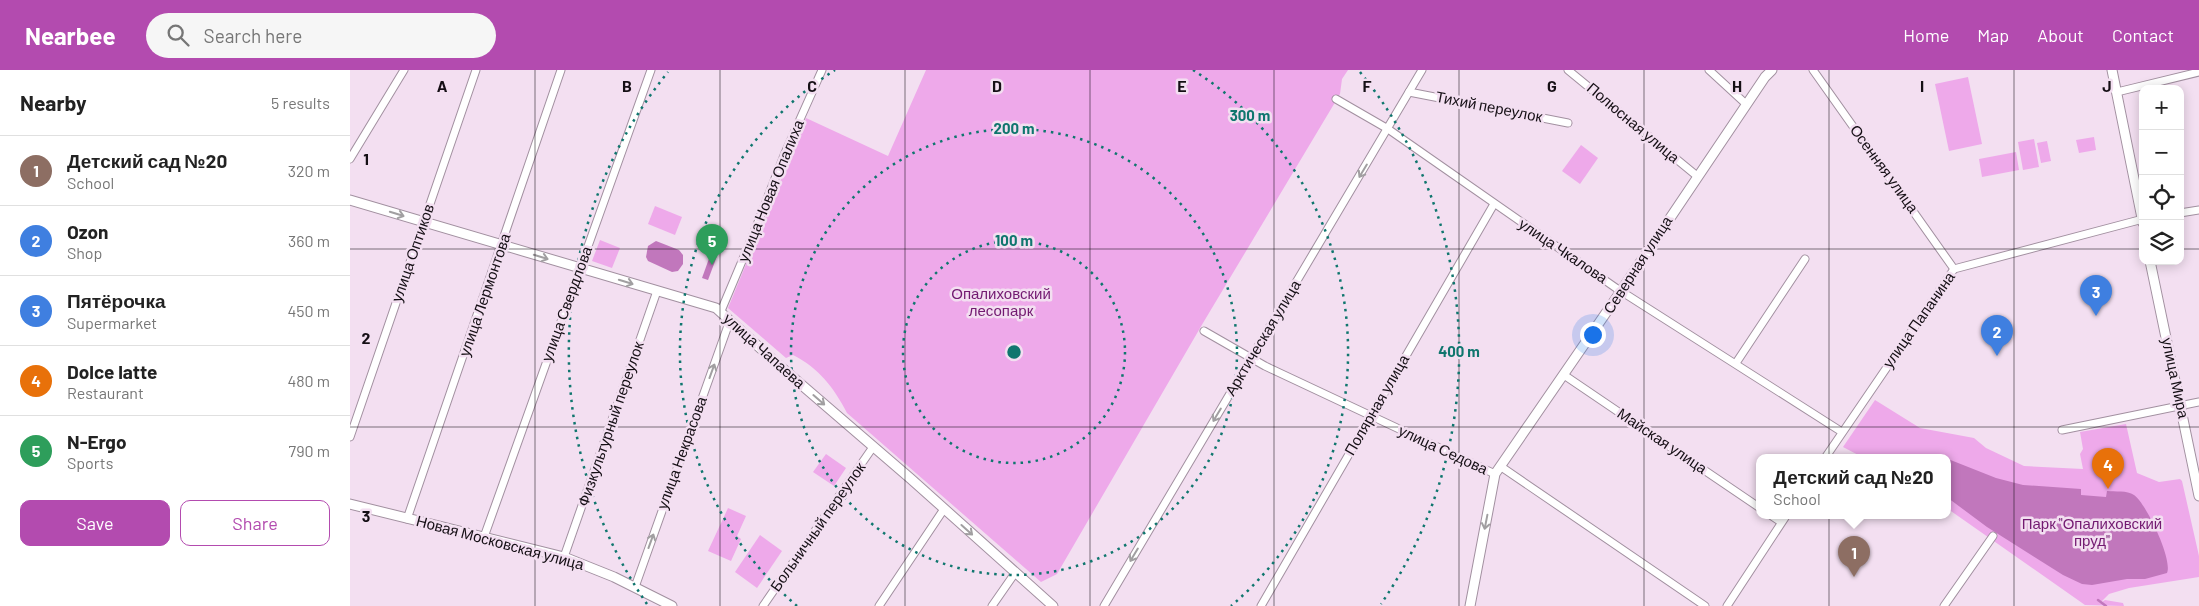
<!DOCTYPE html>
<html lang="en">
<head>
<meta charset="utf-8">
<style>
	body { margin:0; font-family:Barlow,sans-serif; background:#f6f6f6; color:#222 }
	.controls { position:absolute; right:15px; top:15px; display:grid; overflow:hidden; border-radius:10px; box-shadow:0 2px 12px #0003 }
	.controls button { width:45px; height:45px; display:grid; place-items:center; padding:0; border:0; border-bottom:1px solid #e0e0e0; background:#fff; color:#222; font:25px sans-serif }
	.you { position:absolute; left:1242px; top:264px; width:18px; height:18px; margin:-12px; border:4px solid #fff; border-radius:50%; background:#1a73e8; box-shadow:0 0 0 8px #1a73e833 }
	.badge { display:grid; place-items:center; width:32px; height:32px; border-radius:50%; background:#b34baf; color:#fff; font-size:16px; font-weight:700 }
	.pin { position:absolute; translate:-50% -41px; filter:drop-shadow(0 1px 2px #0008) }
	.pin::after { content:''; position:absolute; top:26px; width:18px; height:15px; background:inherit; clip-path:polygon(0 0,100% 0,50% 100%) }
	.popup { position:absolute; left:1406px; top:384px; width:195px; height:65px; box-sizing:border-box; display:grid; place-content:center; border-radius:10px; background:#fff; filter:drop-shadow(0 1px 4px #0005); font-size:16px; white-space:nowrap; color:#767676 }
	.popup b { font-size:19px; color:#222 }
	.popup::after { content:''; position:absolute; left:50%; top:100%; margin-left:-10px; border:10px solid transparent; border-top-color:#fff }
	.list { margin:0; padding:0; list-style:none }
	h2 { display:flex; justify-content:space-between; align-items:center; height:65px; margin:0; padding:0 20px; font-size:21px }
	h2 small { font-size:16px; font-weight:400; color:#767676 }
	.list li { display:grid; grid-template-columns:32px 1fr auto; gap:15px; align-items:center; box-sizing:border-box; height:70px; padding:0 20px; border-top:1px solid #e0e0e0 }
	.list b { display:block; font-size:19px; white-space:nowrap }
	.list p { margin:0; font-size:16px; white-space:nowrap; color:#767676 }
	.list em { font-size:16px; font-style:normal; color:#767676 }
	.actions { display:flex; gap:10px; padding:15px 20px }
	.actions a { flex:1; padding:11px 0; border:1px solid #b34baf; border-radius:10px; text-align:center; font-size:18px; color:#b34baf }
	.actions .main { background:#b34baf; color:#fff }
	.icon { flex:none; width:28px; height:28px; fill:none; stroke:currentColor; stroke-width:2; stroke-linecap:round; stroke-linejoin:round }
	.map { position:relative; flex:none; width:1849px; height:536px; overflow:hidden }
	header { display:flex; align-items:center; gap:30px; box-sizing:border-box; height:70px; padding:0 25px; background:#b34baf; color:#fff }
	header strong { font-size:24px }
	nav { display:flex; gap:28px; margin-inline-start:auto; font-size:18px }
	.search { width:350px; height:45px; background:#f6f6f6; display:flex; align-items:center; gap:12px; box-sizing:border-box; padding:0 18px; border-radius:28px; color:#767676; font-size:19px }
	main { display:flex }
	aside { flex:1; background:#fff }
	.map>svg:first-child { display:block }
</style>
</head>
<body>
<header>
<strong>Nearbee</strong>
<div class="search"><svg class="icon" aria-label="search" viewBox="0 0 24 24"><circle cx="10" cy="10" r="6"/><path d="M15 15l6 6"/></svg>Search here</div>
<nav><a>Home</a><a>Map</a><a>About</a><a>Contact</a></nav>
</header>
<main>
<aside>
<h2>Nearby<small>5 results</small></h2>
<ul class="list">
<li><span class="badge" style="background:#8d6e63">1</span><div><b>Детский сад №20</b><p>School</p></div><em>320 m</em></li>
<li><span class="badge" style="background:#3f7fe0">2</span><div><b>Ozon</b><p>Shop</p></div><em>360 m</em></li>
<li><span class="badge" style="background:#3f7fe0">3</span><div><b>Пятёрочка</b><p>Supermarket</p></div><em>450 m</em></li>
<li><span class="badge" style="background:#e8710a">4</span><div><b>Dolce latte</b><p>Restaurant</p></div><em>480 m</em></li>
<li><span class="badge" style="background:#2e9e5b">5</span><div><b>N-Ergo</b><p>Sports</p></div><em>790 m</em></li>
</ul>
<div class="actions"><a class="main">Save</a><a>Share</a></div>
</aside>
<div class="map">
<svg width="1849" height="536" viewBox="0 0 1849 536">
	<rect width="100%" height="100%" fill="#f3dff1"/>
	<!-- green -->
	<g fill="#eea9ea">
		<path d="M576 0H998L992 9 990 24 853 253 707 504 691 512 497 343C484 318 469 298 443 285L436 288 378 238 456 48 538 86Z"/>
		<polygon points="1618,7 1632,74 1599,81 1585,14"/>
		<polygon points="1744,67 1746,80 1729,83 1726,70"/>
		<polygon points="1684,69 1689,97 1673,100 1668,72"/>
		<polygon points="1697,71 1701,91 1691,93 1687,73"/>
		<polygon points="1231,75 1248,88 1230,114 1212,101"/>
		<polygon points="1666,82 1669,100 1632,107 1629,89"/>
		<polygon points="305,136 332,147 325,165 298,154"/>
		<polygon points="250,170 270,178 262,198 242,191"/>
		<polygon points="1525,330 1570,358 1624,368 1636,378 1674,396 1733,399 1730,384 1733,379 1730,362 1776,354 1787,403 1809,412 1830,409 1832,411 1849,486 1849,507 1779,518 1759,524 1750,533 1755,530 1773,533 1774,536 1735,535 1598,439 1598,388 1514,388 1493,377"/>
		<polygon points="476,384 496,398 484,416 463,402"/>
		<polygon points="378,438 396,446 387,466 391,469 381,491 358,481"/>
		<polygon points="410,465 432,481 407,518 385,502"/>
	</g>
	<!-- water -->
	<g fill="#c177bc">
		<polygon points="306,171 329,180 333,185 333,194 328,201 322,202 298,191 296,187 298,176"/>
		<polygon points="361,183 367,186 358,210 352,208"/>
		<path d="M1598 389 1646 408 1673 415 1731 419V425L1756 427 1757 421C1765 422 1777 420 1784 425 1796 433 1823 490 1817 503L1795 509H1777L1742 515 1732 514 1713 505 1637 457 1598 428Z"/>
	</g>
	<g fill="none" stroke-linecap="round" stroke-linejoin="round">
		<!-- stream -->
		<polyline stroke="#c177bc" stroke-width="2.5" points="1748,530 1756,536"/>
		<!-- minor casing -->
		<g stroke="#a290a0" stroke-width="9">
			<g id="minor">
				<polyline points="1218,0 1347,106"/>
				<polyline points="1359,0 1396,34"/>
				<polyline points="1463,0 1604,199"/>
				<polyline points="1059,22 1218,53"/>
				<polyline points="1767,22 1849,2"/>
				<polyline points="986,29 1038,59 1266,218 1492,362"/>
				<polyline points="0,89 54,0"/>
				<polyline points="1830,143 1849,140"/>
				<polyline points="371,241 403,165 435,83 472,0"/>
				<polyline points="854,261 915,296 1145,404"/>
				<polyline points="1386,293 1455,189"/>
				<polyline points="1214,305 1410,438"/>
				<polyline points="1712,360 1849,332"/>
				<polyline points="0,367 126,0"/>
				<polyline points="1475,388 1604,199 1793,149"/>
				<polyline points="1150,396 1355,536"/>
				<polyline points="1422,446 1431,452"/>
				<polyline points="57,449 211,0"/>
				<polyline points="134,467 301,0"/>
				<polyline points="214,487 307,221"/>
				<polyline points="285,517 380,250"/>
				<polyline points="413,536 523,377"/>
				<polyline points="529,536 594,439"/>
				<polyline points="642,536 665,503"/>
				<polyline points="754,536 1072,0"/>
				<polyline points="911,536 1144,134"/>
				<polyline points="1377,536 1436,446"/>
				<polyline points="1594,536 1643,466"/>
			</g>
		</g>
		<!-- tertiary casing -->
		<g stroke="#a290a0" stroke-width="11">
			<g id="tertiary">
				<polyline points="1762,0 1793,153"/>
				<polyline points="0,130 366,238 432,298 561,409 703,536"/>
				<polyline points="1800,191 1849,426"/>
				<polyline points="0,434 214,487 264,507 322,536"/>
				<polyline points="1120,536 1145,404 1271,221 1415,7 1422,0"/>
			</g>
		</g>
		<!-- minor -->
		<use href="#minor" stroke="#fff" stroke-width="7"/>
		<!-- tertiary -->
		<use href="#tertiary" stroke="#fff" stroke-width="9"/>
	</g>
	<!-- one-way arrows -->
	<defs><path id="oneway-shaft" d="M-6 0H5M1.5-3L5.5 0L1.5 3" fill="none" stroke-width="1.6" stroke-linecap="round" stroke-linejoin="round" transform="scale(1.25)"/></defs>
	<g stroke="#a19fa1">
		<use href="#oneway-shaft" transform="translate(1013 101) rotate(121)"/>
		<use href="#oneway-shaft" transform="translate(47 144) rotate(17)"/>
		<use href="#oneway-shaft" transform="translate(191 187) rotate(17)"/>
		<use href="#oneway-shaft" transform="translate(276 212) rotate(17)"/>
		<use href="#oneway-shaft" transform="translate(362 301) rotate(-70)"/>
		<use href="#oneway-shaft" transform="translate(469 330) rotate(41)"/>
		<use href="#oneway-shaft" transform="translate(867 345) rotate(121)"/>
		<use href="#oneway-shaft" transform="translate(1136 452) rotate(101)"/>
		<use href="#oneway-shaft" transform="translate(617 460) rotate(42)"/>
		<use href="#oneway-shaft" transform="translate(301 471) rotate(-70)"/>
		<use href="#oneway-shaft" transform="translate(784 485) rotate(121)"/>
	</g>
	<!-- grid -->
	<path fill="none" stroke="#150f15" stroke-width="1" stroke-opacity="0.55" d="M185 0V536M370 0V536M555 0V536M740 0V536M924 0V536M1109 0V536M1294 0V536M1479 0V536M1664 0V536M0 179H1793M1830 179H1849M0 357H1849"/>
	<!-- distance rings -->
	<g fill="none" stroke="#0f766e" stroke-width="2.5" stroke-dasharray="2.5 5">
		<circle cx="664" cy="282" r="111"/>
		<circle cx="664" cy="282" r="223"/>
		<path d="M447 536A334 334 0 0 1 485 0M843 0A334 334 0 0 1 881 536"/>
		<path d="M297 534A445 445 0 0 1 318 2M1010 2A445 445 0 0 1 1031 534"/>
	</g>
	<g text-anchor="middle" stroke-width="5" stroke-linejoin="round" paint-order="stroke">
		<!-- street labels -->
		<g font-size="15" fill="#150f15" stroke="#f3dff1">
			<text transform="translate(1139 37) rotate(11)" y="5">Тихий переулок</text>
			<text transform="translate(1283 53) rotate(40)" y="5">Полюсная улица</text>
			<text transform="translate(1534 99) rotate(54)" y="5">Осенняя улица</text>
			<text transform="translate(421 121) rotate(-68)" y="5">улица Новая Опалиха</text>
			<text transform="translate(1213 181) rotate(34)" y="5">улица Чкалова</text>
			<text transform="translate(63 183) rotate(-71)" y="5">улица Оптиков</text>
			<text transform="translate(1288 195) rotate(-57)" y="5">Северная улица</text>
			<text transform="translate(135 225) rotate(-71)" y="5">улица Лермонтова</text>
			<text transform="translate(217 234) rotate(-70)" y="5">улица Свердлова</text>
			<text transform="translate(1569 250) rotate(-55)" y="5">улица Папанина</text>
			<text transform="translate(913 268) rotate(-59)" y="5">Арктическая улица</text>
			<text transform="translate(414 281) rotate(42)" y="5">улица Чапаева</text>
			<text transform="translate(1825 308) rotate(78)" y="5">улица Мира</text>
			<text transform="translate(1027 335) rotate(-60)" y="5">Полярная улица</text>
			<text transform="translate(261 354) rotate(-71)" y="5">Физкультурный переулок</text>
			<text transform="translate(1312 371) rotate(34)" y="5">Майская улица</text>
			<text transform="translate(1093 380) rotate(25)" y="5">улица Седова</text>
			<text transform="translate(332 383) rotate(-70)" y="5">улица Некрасова</text>
			<text transform="translate(468 457) rotate(-55)" y="5">Больничный переулок</text>
			<text transform="translate(150 473) rotate(15)" y="5">Новая Московская улица</text>
		</g>
		<!-- park labels -->
		<g font-size="15" fill="#731a71" stroke="#f3dff1">
			<text x="651" y="229">Опалиховский<tspan x="651" dy="17">лесопарк</tspan></text>
			<text x="1742" y="459">Парк "Опалиховский<tspan x="1742" dy="17">пруд"</tspan></text>
		</g>
	</g>
	<g font-size="16" text-anchor="middle" font-weight="bold" fill="#150f15" stroke="#f3dff1" stroke-width="5" stroke-linejoin="round" paint-order="stroke">
		<text x="92" y="22">A</text>
		<text x="277" y="22">B</text>
		<text x="462" y="22">C</text>
		<text x="647" y="22">D</text>
		<text x="832" y="22">E</text>
		<text x="1017" y="22">F</text>
		<text x="1202" y="22">G</text>
		<text x="1387" y="22">H</text>
		<text x="1572" y="22">I</text>
		<text x="1757" y="22">J</text>
		<text x="16" y="95">1</text>
		<text x="16" y="274">2</text>
		<text x="16" y="452">3</text>
	</g>
	<circle cx="664" cy="282" r="8" fill="#0f766e" stroke="#f3dff1" stroke-width="2.5"/>
	<g font-size="15" text-anchor="middle" font-weight="bold" fill="#0f766e" stroke="#f3dff1" stroke-width="5" stroke-linejoin="round" paint-order="stroke">
		<text x="900" y="51">300 m</text>
		<text x="664" y="64">200 m</text>
		<text x="664" y="176">100 m</text>
		<text x="1109" y="287">400 m</text>
	</g>
</svg>
<div class="controls">
<button>+</button>
<button>−</button>
<button><svg class="icon" aria-label="locate" viewBox="0 0 24 24"><circle cx="12" cy="12" r="6"/><path d="M12 2v4M12 18v4M2 12h4M18 12h4"/></svg></button>
<button><svg class="icon" aria-label="layers" viewBox="0 0 24 24"><path d="M12 4l9 5-9 5-9-5zM3 14l9 5 9-5"/></svg></button>
</div>
<div class="you"></div>
<div class="pin badge" style="left:1504px;top:507px;background:#8d6e63">1</div>
<div class="popup"><b>Детский сад №20</b>School</div>
<div class="pin badge" style="left:1647px;top:286px;background:#3f7fe0">2</div>
<div class="pin badge" style="left:1746px;top:246px;background:#3f7fe0">3</div>
<div class="pin badge" style="left:1758px;top:419px;background:#e8710a">4</div>
<div class="pin badge" style="left:362px;top:195px;background:#2e9e5b">5</div>
</div>
</main>
</body>
</html>
